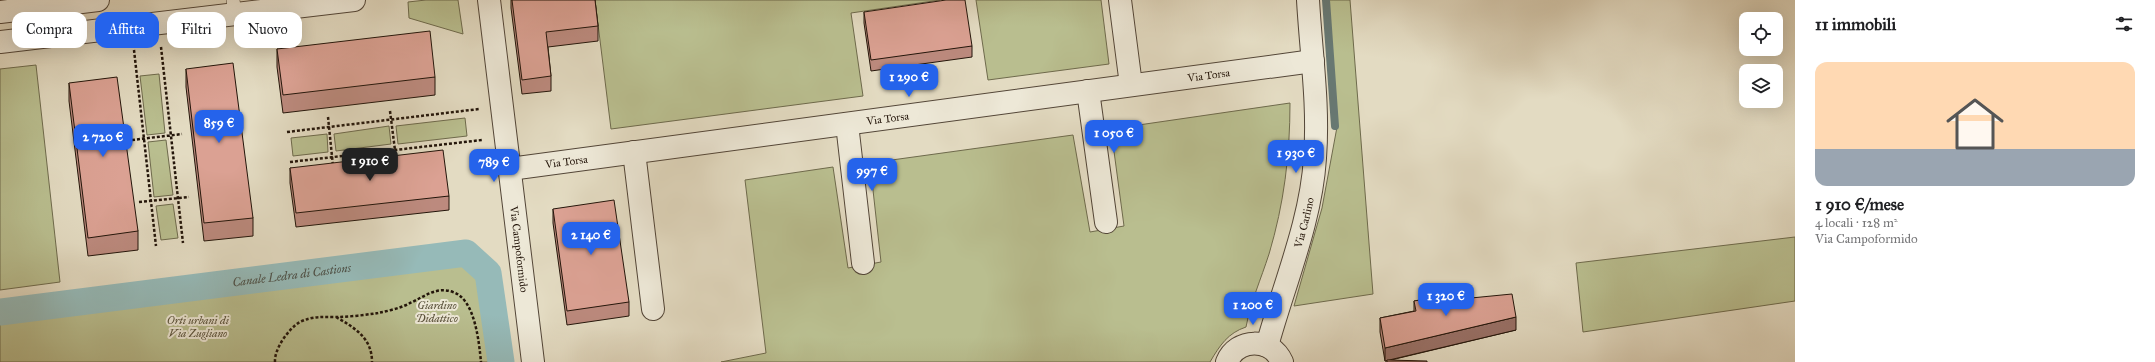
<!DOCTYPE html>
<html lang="it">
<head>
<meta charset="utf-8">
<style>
  body { margin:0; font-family:"IM FELL Great Primer",serif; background:#f6f6f6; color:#202124; height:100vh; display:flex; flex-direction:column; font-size:15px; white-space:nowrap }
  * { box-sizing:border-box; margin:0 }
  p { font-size:13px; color:#757577 }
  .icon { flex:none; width:22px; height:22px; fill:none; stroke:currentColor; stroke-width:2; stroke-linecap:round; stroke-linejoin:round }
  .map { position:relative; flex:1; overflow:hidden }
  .details { display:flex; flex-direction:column; background:#fff; width:360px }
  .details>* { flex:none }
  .guide { position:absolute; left:12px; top:12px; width:380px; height:36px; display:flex; gap:8px }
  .buttons { position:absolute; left:1739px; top:12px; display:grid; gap:8px }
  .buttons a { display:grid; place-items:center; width:44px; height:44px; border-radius:8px; background:#fff; box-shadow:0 4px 16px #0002; font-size:20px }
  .price { position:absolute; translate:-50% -34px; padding:0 9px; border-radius:8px; background:#2563eb; color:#fff; font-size:13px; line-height:26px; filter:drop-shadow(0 1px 2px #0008) }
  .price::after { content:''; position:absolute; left:50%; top:24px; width:12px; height:9px; margin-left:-6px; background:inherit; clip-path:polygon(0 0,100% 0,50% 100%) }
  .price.current { background:#222; color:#fff }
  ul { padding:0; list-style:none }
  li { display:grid; align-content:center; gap:8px; height:212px; padding:0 20px }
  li+li { border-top:1px solid #e0e0e0 }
  li span { display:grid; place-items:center; height:124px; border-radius:12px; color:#555 }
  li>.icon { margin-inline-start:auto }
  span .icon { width:72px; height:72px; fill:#fffc; stroke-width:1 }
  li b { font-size:17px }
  h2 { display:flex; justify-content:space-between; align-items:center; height:48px; padding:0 20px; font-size:17px }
  .chip { padding:0 14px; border-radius:12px; background:#fff; box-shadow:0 4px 16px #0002; font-size:14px; line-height:36px }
  .chip.current { background:#2563eb; color:#fff }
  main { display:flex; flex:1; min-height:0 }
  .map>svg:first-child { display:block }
</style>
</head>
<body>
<main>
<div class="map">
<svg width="1795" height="362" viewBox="0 0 1795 362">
  <rect width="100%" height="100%" fill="#e3dbc2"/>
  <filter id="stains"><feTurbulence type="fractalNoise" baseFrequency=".005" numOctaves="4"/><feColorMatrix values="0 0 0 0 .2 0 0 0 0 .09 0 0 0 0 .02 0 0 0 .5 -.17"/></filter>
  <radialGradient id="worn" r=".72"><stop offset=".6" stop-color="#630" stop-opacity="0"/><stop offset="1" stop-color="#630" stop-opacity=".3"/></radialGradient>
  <path fill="#b9be8f" stroke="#6e6a4c" d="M426,0H458L463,34L409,18L408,2Z
    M595,0H940L851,13L863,96L611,129Z
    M976,0H1101L1109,64L988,80Z
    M1328,0H1350L1373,294L1294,306L1322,208L1337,127Z
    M36,65L60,282L0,290V69Z
    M159,74L165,133L147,135L140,76Z
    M1290,103C1290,155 1284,204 1269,254C1261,279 1251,301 1246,327C1228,333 1220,345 1210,362H721L766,353L745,180L833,167L848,268L881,262L870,163L1073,135L1090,232L1124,226L1111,129Z
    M465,118L467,136L398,144L396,126Z
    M389,126L391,144L336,151L334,134Z
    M327,134L328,152L293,156L291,138Z
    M166,140L173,195L154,197L148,142Z
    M173,204L178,238L161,240L156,206Z
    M1795,237V301L1583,332L1576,263Z
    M466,257L485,274L497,362H0V317Z"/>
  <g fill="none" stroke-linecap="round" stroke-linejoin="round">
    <path stroke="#687872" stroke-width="8" d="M1326,0L1335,126"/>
    <path stroke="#96bab8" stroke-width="27" id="s1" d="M0,312L466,253L488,273L501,362"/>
    <g stroke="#534638" stroke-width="14">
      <path id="service" d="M233,0L235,14
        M45,7L48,36"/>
    </g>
    <g stroke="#534638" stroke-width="24">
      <g id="minor">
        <path id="s2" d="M489,0L533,362"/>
        <path d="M1120,0L1131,85"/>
        <path d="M0,12L98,0"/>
        <path d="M0,42L354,0"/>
        <path d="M1088,91L1106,222"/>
        <path d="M847,124L863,263"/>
        <path d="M634,152L653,309"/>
        <path id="s3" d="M510,169L1313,61"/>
        <path id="s4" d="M1267,346C1284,284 1311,222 1315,158C1319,105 1311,53 1308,0"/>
        <path d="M1227,362C1237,338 1271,337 1282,362"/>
      </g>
    </g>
    <path stroke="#23150a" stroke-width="2.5" stroke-dasharray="3 2" stroke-linecap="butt" d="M161,47L183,243
      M134,50L156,246
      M390,111L396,158
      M328,117L333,166
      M287,132L479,109
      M132,140L182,134
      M290,162L482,140
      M139,202L189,197
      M336,317C355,328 372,338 372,362
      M275,362C274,349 289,328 300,322C312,316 323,317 336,317C349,317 365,315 378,313C388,311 401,308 410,303C424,297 436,286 453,292C475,299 479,342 481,362"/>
    <use href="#service" stroke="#ede8d7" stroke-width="13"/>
    <use href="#minor" stroke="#ede8d7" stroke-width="22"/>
  </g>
  <path fill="#bc8a7e" stroke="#23150a" d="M511,0H595L598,26V41L548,47L551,76V91L522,94L511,8Z
    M864,12L972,46V57L871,71L864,23Z
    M277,49L435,77V95L283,113L277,67Z
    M186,69L253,218V236L204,241L186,87Z
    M69,83L138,231V250L88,256L69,101Z
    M290,168L449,196V210L296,227L290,183Z
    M553,209L629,302V316L567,325L553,223Z
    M1471,298L1516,330L1391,360L1427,362L1385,361L1380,332V318L1414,311V301Z"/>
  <path fill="#997167" stroke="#23150a" d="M1516,317V330L1385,361V348Z"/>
  <path fill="#dba193" stroke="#23150a" d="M512,0H595L598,26L546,32L551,76L522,80Z
    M946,0H965L972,46L871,60L864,12Z
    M430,31L435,77L283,95L277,49Z
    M233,63L253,218L204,223L186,69Z
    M117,77L138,231L88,238L69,83Z
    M443,150L449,196L296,213L290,168Z
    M614,200L629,302L567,311L553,209Z
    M1470,291L1471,298L1512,294L1516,317L1385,348L1380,318L1416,311L1414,301Z
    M1387,360L1427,361V362H1387Z"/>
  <g text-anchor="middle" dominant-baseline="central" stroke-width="4" stroke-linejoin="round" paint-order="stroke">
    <g font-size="11" fill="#23150a" stroke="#ede8d7">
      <text stroke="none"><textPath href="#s3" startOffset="705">Via Torsa</textPath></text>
      <text stroke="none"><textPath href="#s3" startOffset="381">Via Torsa</textPath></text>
      <text stroke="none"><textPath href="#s3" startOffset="57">Via Torsa</textPath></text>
      <text stroke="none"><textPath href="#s4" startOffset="129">Via Carlino</textPath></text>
      <text stroke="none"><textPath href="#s2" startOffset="251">Via Campoformido</textPath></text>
    </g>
    <g font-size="11" font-style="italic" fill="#585039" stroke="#ede8d7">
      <text x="437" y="305">Giardino<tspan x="437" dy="13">Didattico</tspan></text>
      <text x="198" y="320">Orti urbani di<tspan x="198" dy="13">Via Zugliano</tspan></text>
    </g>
    <g font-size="12" font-style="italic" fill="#4b4f47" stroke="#ede8d7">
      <text stroke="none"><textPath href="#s1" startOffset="294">Canale Ledra di Castions</textPath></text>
    </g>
  </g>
  <rect width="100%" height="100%" filter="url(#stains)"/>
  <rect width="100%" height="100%" fill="url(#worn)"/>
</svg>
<div class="buttons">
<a><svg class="icon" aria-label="locate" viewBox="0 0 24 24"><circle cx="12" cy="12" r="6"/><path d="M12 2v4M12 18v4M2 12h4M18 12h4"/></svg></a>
<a><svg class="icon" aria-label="layers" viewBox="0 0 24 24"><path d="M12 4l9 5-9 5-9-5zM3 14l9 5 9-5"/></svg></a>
</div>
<b class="price" style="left:909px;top:98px">1 290 €</b>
<b class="price" style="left:219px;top:144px">859 €</b>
<b class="price" style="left:1114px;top:154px">1 050 €</b>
<b class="price" style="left:103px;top:158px">2 720 €</b>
<b class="price" style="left:1296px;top:174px">1 930 €</b>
<b class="price current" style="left:370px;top:182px">1 910 €</b>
<b class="price" style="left:494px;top:183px">789 €</b>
<b class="price" style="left:872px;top:192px">997 €</b>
<b class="price" style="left:591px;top:256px">2 140 €</b>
<b class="price" style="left:1446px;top:317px">1 320 €</b>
<b class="price" style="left:1253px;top:326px">1 200 €</b>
<div class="guide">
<a class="chip">Compra</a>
<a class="chip current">Affitta</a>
<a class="chip">Filtri</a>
<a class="chip">Nuovo</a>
</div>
</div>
<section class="details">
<h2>11 immobili<svg class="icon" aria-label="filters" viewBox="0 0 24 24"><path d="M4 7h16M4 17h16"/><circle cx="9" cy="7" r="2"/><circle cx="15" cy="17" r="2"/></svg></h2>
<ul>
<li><span style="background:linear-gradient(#ffd9b3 70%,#9aa5b1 0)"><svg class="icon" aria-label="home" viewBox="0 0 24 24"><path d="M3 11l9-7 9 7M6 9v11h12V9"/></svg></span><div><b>1 910 €/mese</b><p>4 locali · 128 m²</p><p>Via Campoformido</p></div></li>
</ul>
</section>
</main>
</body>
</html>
